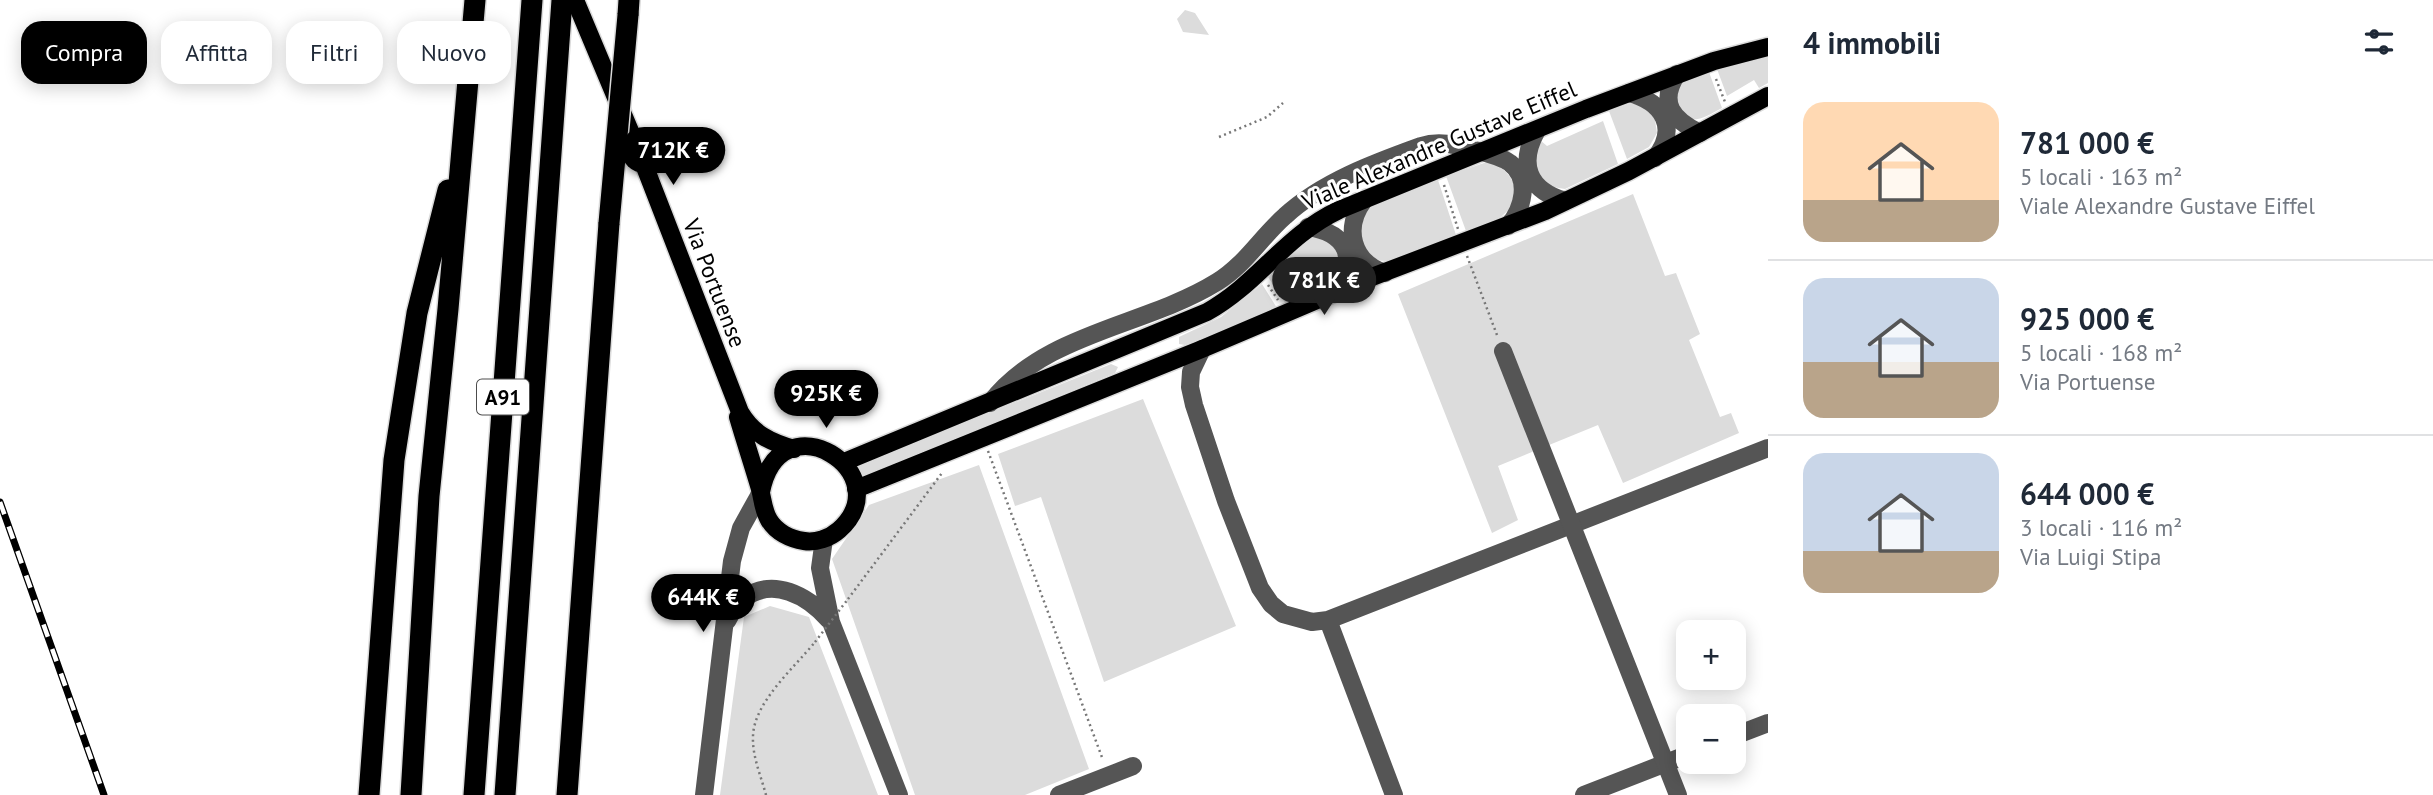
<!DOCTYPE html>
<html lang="it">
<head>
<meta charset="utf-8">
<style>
  body { margin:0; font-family:"PT Sans",sans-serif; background:#f2f2f3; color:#1f2937; height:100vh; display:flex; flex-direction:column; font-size:26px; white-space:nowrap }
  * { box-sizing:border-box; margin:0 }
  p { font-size:23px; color:#747a83 }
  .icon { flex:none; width:38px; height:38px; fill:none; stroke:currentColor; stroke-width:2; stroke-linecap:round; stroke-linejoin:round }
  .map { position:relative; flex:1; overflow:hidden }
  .panel { display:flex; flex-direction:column; background:#fff; width:665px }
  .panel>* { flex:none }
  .guide { position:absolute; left:21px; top:21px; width:665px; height:63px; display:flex; gap:14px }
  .controls { position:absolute; left:1676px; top:620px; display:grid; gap:14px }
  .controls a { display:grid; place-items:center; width:70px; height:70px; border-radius:14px; background:#fff; box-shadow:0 4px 18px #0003; font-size:35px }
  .price { position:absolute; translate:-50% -60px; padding:0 16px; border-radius:24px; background:#000; color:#fff; font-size:23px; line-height:46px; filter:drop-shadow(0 2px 4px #0008) }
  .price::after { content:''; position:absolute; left:50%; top:42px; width:21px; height:16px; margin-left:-10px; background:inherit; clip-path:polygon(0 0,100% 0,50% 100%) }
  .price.active { background:#222; color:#fff }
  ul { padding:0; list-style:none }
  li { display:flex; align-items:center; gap:21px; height:175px; padding:0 35px }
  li+li { border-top:2px solid #e0e1e3 }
  li span { display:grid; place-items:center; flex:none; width:196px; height:140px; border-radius:21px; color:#555 }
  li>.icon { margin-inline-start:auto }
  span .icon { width:84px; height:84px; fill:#fffc; stroke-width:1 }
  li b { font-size:30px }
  h2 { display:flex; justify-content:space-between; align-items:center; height:84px; padding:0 35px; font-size:30px }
  .tag { padding:0 24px; border-radius:21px; background:#fff; box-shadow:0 4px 18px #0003; font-size:24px; line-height:63px }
  .tag.active { background:#000; color:#fff }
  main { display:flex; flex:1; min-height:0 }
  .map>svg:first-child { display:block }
</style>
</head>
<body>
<main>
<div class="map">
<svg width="1768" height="795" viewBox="0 0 1768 795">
  <rect width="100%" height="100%" fill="#fff"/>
  <path fill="#dcdcdc" d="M1185,10L1195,13L1209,35L1183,32L1177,19Z
    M1768,57V83L1759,88L1754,80L1727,96L1717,69Z
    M1709,72L1722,108C1709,115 1698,123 1684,118L1672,94L1680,82Z
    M1631,103L1647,108L1655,120L1657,133L1649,147L1627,159L1609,111Z
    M1603,121L1618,164L1565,189L1547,186L1533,166L1540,140L1547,146Z
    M1487,162C1514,168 1526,197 1502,216C1492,223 1478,227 1466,231L1446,176Z
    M1438,180L1456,235C1439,242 1392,268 1376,259C1368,256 1363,245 1358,238L1366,211L1372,206Z
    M1633,194L1665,276L1676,273L1700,334L1689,340L1720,417L1731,413L1739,433L1623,483L1598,425L1498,466L1518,520L1492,533L1398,294Z
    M1317,236L1332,243L1339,257L1338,272L1329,286L1286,304L1268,277L1301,243Z
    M1262,284L1277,308L1185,345L1179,344V337L1221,317Z
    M1111,364L1118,367L1115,373L857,479L852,468Z
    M1143,399L1236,626L1104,682L1041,497L1015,506L998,454Z
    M979,465L1089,769L1025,795H915L832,559L869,505Z
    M770,606L809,617L878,795H720L744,617Z"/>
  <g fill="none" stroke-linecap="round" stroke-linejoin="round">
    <g stroke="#dbdbdb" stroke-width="21">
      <path id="major" d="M575,0L643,162L740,412C753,434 770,442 794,449
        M738,417C745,441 753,465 760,489C763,500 763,510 769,520C776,532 790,539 804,541C816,543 830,538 839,530C902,474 780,395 761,492
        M844,462L1207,312C1259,283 1284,236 1339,210L1586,109L1714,61L1768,47
        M856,489L1202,349L1364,280L1545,211L1629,171L1768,96"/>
    </g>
    <g stroke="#dbdbdb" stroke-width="24">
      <path id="highway" d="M628,15L629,0
        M369,795L394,460L417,313L448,190
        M411,795L429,496L448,309L475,0
        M474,795L532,0
        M505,795L562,0
        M567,795L609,223"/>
    </g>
    <path stroke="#777" stroke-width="2.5" stroke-dasharray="2 3.5" stroke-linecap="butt" d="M1716,79L1725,102
      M1219,137L1267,117L1283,103
      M1444,185L1458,229
      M1467,256L1497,335
      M1268,285L1278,300
      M988,451L1103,760
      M848,599L942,473
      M766,795C761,776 752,756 753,736C754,702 795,667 815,642"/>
    <path stroke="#555" stroke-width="18" d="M1677,74C1658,103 1673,120 1700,133
      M1629,93C1663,102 1679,128 1655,158
      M1537,130C1518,164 1528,190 1565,201
      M1364,200C1343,228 1352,262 1385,273
      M1308,227C1348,233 1358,259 1335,292
      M1202,349L1191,372L1190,387L1194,405L1226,501L1260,588L1271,604L1283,614L1312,622L1328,620L1768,448
      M990,403C1045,332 1144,327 1217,282C1245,265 1261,237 1285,216C1322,182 1374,163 1421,146C1440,140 1456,145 1474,150C1486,153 1500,156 1510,163C1531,179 1523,209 1508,226
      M824,539L820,568L831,622L899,795
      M1328,620L1394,795
      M727,621C731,614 736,604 743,599C773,576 808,596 829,620
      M1734,736L1768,723
      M704,795L732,561L741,528L761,492
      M1059,795L1133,766
      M1584,795L1689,754"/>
    <use href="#major" stroke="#000" stroke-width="18"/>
    <use href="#highway" stroke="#000" stroke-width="21"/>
    <g stroke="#000" stroke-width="7">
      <path id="rail" d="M0,502L104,795"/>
    </g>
    <use href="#rail" stroke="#fff" stroke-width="4.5" stroke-dasharray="13" stroke-linecap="butt"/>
    <g stroke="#dbdbdb" stroke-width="24" stroke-linecap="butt">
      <path id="highway-bridge" d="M609,223L628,15"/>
    </g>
    <path stroke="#777" stroke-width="2.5" stroke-dasharray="2 3.5" stroke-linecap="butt" d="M815,642L848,599"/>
    <path stroke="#555" stroke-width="18" d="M1503,351L1678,795"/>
    <use href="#highway-bridge" stroke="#000" stroke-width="21"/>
  </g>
  <g text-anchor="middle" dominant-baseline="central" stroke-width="6" stroke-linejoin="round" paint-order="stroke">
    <rect fill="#fff" stroke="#4c4c4c" stroke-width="2" x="477" y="379.5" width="52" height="35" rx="5"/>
    <g font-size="21" font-weight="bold" fill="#000">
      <text x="503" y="397">A91</text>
    </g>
    <g font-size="23" fill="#000" stroke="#fff">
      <text transform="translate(1439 145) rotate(-23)">Viale Alexandre Gustave Eiffel</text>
      <text transform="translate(715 283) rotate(69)">Via Portuense</text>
    </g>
  </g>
</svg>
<div class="controls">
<a>+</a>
<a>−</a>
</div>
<b class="price" style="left:673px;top:187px">712K €</b>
<b class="price active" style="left:1324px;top:317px">781K €</b>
<b class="price" style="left:826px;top:430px">925K €</b>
<b class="price" style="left:703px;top:634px">644K €</b>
<div class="guide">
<a class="tag active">Compra</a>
<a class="tag">Affitta</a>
<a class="tag">Filtri</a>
<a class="tag">Nuovo</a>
</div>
</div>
<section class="panel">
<h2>4 immobili<svg class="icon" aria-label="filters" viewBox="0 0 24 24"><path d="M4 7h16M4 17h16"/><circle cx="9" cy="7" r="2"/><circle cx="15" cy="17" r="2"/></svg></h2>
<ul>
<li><span style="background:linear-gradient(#ffd9b3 70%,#b9a48a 0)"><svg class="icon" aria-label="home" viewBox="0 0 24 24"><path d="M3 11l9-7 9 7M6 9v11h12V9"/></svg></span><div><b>781 000 €</b><p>5 locali · 163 m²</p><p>Viale Alexandre Gustave Eiffel</p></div></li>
<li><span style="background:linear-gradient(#c9d6e8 60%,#b9a48a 0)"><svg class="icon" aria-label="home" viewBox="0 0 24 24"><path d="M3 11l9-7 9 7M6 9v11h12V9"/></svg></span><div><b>925 000 €</b><p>5 locali · 168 m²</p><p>Via Portuense</p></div></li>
<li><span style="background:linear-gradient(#c9d6e8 70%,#b9a48a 0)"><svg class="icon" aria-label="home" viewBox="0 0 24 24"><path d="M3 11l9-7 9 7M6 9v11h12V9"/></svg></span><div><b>644 000 €</b><p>3 locali · 116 m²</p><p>Via Luigi Stipa</p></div></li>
</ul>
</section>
</main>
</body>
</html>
